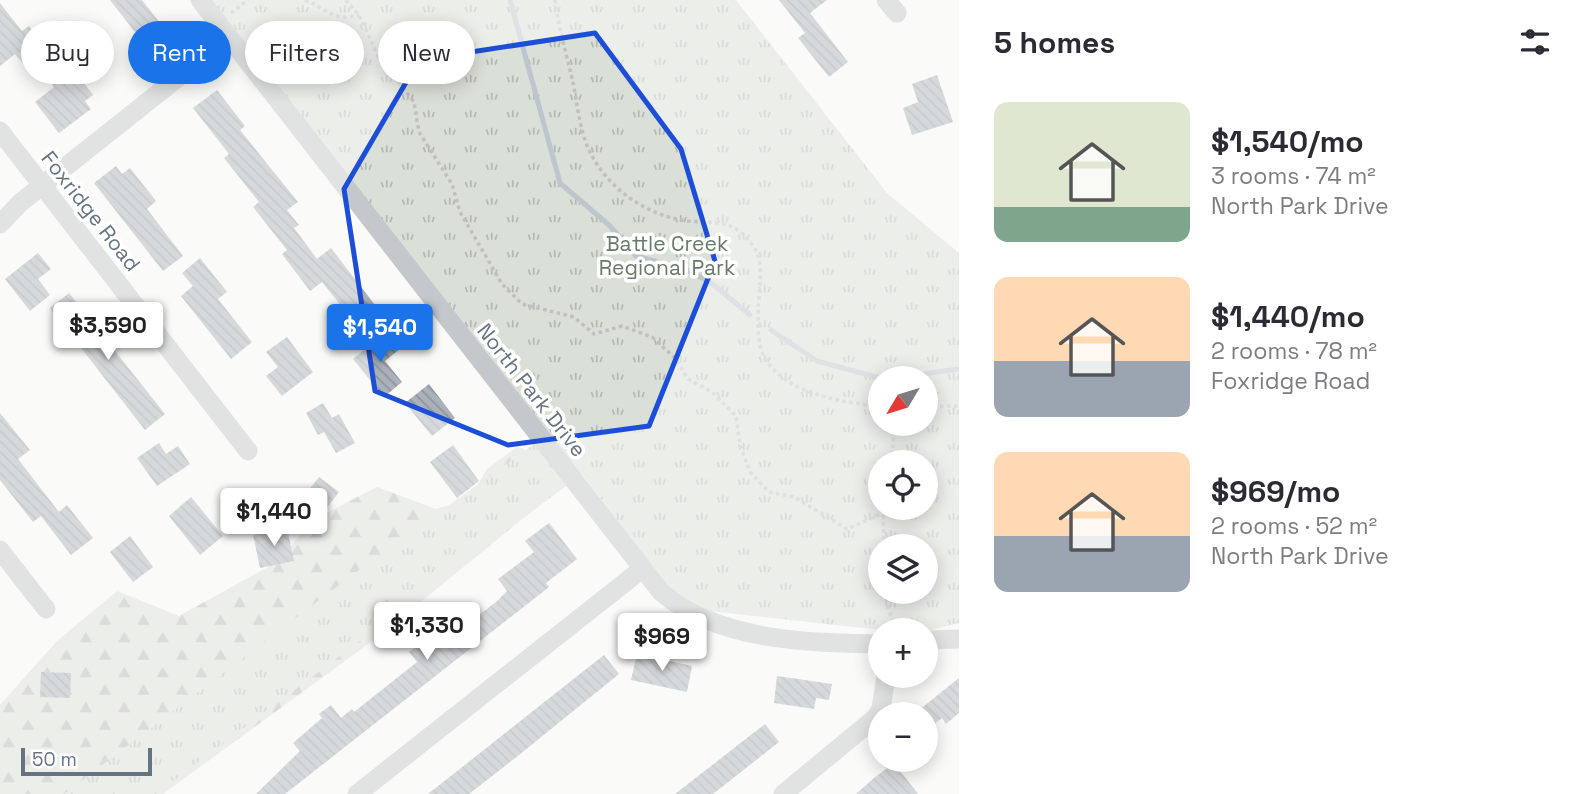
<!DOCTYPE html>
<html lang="en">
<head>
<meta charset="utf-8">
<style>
  body { margin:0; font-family:"Space Grotesk",sans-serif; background:#f7f7f7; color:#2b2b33; height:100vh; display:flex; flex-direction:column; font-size:26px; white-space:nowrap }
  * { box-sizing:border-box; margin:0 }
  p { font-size:23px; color:#7c7c81 }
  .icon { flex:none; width:38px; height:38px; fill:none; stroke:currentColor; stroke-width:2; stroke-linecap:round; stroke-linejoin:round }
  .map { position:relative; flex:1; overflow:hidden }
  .panel { display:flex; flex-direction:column; background:#fff; width:630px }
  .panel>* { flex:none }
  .top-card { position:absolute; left:21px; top:21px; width:665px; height:63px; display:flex; gap:14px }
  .needle { width:46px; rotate:232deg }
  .controls { position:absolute; left:868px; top:366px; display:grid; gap:14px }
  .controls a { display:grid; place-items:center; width:70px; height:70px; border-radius:50%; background:#fff; box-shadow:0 4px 18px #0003; font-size:35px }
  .scale { position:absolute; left:21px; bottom:18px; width:131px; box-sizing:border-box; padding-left:7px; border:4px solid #667482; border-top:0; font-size:19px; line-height:24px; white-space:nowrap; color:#667482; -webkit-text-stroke:5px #fff; paint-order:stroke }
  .price { position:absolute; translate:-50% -60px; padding:0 16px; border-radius:7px; background:#fff; color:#222; font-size:23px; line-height:46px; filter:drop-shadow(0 2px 4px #0008) }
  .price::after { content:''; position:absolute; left:50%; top:42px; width:21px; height:16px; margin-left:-10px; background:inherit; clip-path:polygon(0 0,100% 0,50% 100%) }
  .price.selected { background:#1a73e8; color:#fff }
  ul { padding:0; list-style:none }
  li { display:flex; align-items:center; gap:21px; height:175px; padding:0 35px }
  li span { display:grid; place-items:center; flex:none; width:196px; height:140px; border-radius:14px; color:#555 }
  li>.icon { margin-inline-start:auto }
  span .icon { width:84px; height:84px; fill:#fffc; stroke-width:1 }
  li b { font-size:30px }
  h2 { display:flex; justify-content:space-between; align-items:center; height:84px; padding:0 35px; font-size:30px }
  .chip { padding:0 24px; border-radius:32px; background:#fff; box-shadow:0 4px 18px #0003; font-size:24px; line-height:63px }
  .chip.selected { background:#1a73e8; color:#fff }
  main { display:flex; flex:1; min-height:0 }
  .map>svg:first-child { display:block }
</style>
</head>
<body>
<main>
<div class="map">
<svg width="959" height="794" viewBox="0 0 959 794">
  <defs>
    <pattern id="forest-firs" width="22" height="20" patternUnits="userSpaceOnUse" patternTransform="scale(1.75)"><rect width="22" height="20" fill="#dadfd7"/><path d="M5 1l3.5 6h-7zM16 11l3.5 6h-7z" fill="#b5b9b4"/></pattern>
    <pattern id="park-tufts" width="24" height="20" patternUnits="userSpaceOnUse" patternTransform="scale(1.75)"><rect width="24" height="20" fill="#dadfd7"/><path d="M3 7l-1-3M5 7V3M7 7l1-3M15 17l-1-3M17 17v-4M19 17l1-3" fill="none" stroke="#b5b9b4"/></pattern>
    <pattern id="building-back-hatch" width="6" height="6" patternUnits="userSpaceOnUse" patternTransform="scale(1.75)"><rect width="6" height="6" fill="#aab2b9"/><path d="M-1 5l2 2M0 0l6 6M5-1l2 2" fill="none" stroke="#8e959c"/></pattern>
  </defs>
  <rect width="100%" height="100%" fill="#fafaf8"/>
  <path fill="url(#forest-firs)" d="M518,446L548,465L527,515L379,636L163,794H0V705L57,641L117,591L179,616L277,562L313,520L377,487L436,509L469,499L487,469Z"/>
  <path fill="url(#park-tufts)" fill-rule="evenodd" d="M201,0H736L887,193L959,253V623L926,631L881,630L710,611L670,590L582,474L156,794H64L347,579L541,439ZM880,378H926V424H880ZM880,462H926V508H880ZM880,546H926V592H880Z"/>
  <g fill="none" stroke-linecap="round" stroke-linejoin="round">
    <path stroke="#bdc6cc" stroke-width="5" d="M510,0L560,183L609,225L636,256L686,270L710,282L750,315
      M771,330L817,361L880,378
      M895,378L959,369"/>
  </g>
  <path fill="url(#building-back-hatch)" d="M110,0H142L176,43L156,59Z
    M779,0H827L810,13L848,62L829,77L798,38L805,33Z
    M0,3L22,31L29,26L57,63L64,58L93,95L85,101L91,109L59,133L35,102L54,87L37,66L30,72L15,54L0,66Z
    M937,75L953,122L912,135L903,108L918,102L912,84Z
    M217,90L245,126L240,130L298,202L287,210L299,225L294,228L317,259L331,248L375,305L354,322L322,282L310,291L282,254L287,250L253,207L259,202L224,158L229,154L193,108Z
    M116,166L122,174L130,168L156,201L147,209L183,256L163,271L94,183Z
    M38,253L51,269L38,279L50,295L30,311L5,279Z
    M200,258L227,292L218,299L252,342L231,359L181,296L193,286L182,273Z
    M69,293L165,414L145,430L50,308Z
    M387,331L401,348L385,361L402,382L384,397L353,359Z
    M287,337L313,372L282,396L266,376L278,367L266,352Z
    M429,384L455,418L432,436L405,403Z
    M323,403L332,418L339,414L355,443L336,453L324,432L318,435L306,413Z
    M0,413L30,450L18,459L59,512L67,505L93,538L71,555L41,516L33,522L0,480Z
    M159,443L166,454L178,446L190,464L157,486L137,458Z
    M453,445L479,481L457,498L430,462Z
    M319,477L339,492L320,516L300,501Z
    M191,497L223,536L200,555L169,516Z
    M549,523L577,559L546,583L549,587L285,794H256L300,751L293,743L322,718L319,714L331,705L341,718L352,709L354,712L417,662L409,652L425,640L432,650L458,630L453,623L469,610L475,618L496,602L507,591L498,579L534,552L525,541Z
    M287,528L294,561L260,568L253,535Z
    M130,536L153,567L133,582L110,552Z
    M637,654L692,666L687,692L631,680Z
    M604,655L619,674L519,755L469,794H428Z
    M41,672L71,673L70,698L40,697Z
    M777,676L832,684L829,700L816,698L814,709L774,703Z
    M959,678V713L946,724L942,718L932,726L926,714L919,710Z
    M765,724L779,742L713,794H675Z
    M894,763L918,794H856L874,778Z"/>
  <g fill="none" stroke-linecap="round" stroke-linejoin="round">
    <path stroke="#bec0c3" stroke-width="3.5" stroke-dasharray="3.5 3.5" stroke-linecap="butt" d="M305,0C327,9 334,22 359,15
      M346,0L359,15L379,58L414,102L419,132L452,184L460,212L502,284L522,304L574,317L594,334L622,326L652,337L675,358L688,379L712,392L736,416L740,445L750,472L769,492L794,497L847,529L881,514
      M555,0C558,26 566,52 572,78C577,100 579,129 589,150C606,187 646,216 688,221C716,224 734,218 753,246C764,261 760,280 759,297C758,312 757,330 760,345C771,392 842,403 880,406
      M231,13L248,0
      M926,407L959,406
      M891,462L895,424
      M883,508L884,546
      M884,592L895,630"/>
    <path stroke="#c4c7cb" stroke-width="19" d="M200,0L661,592C718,641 808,643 880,644
      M886,0L897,13
      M0,131L248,451
      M0,224L20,203L229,37
      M0,550L46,609
      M926,640L959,639
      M357,794L642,569
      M783,794L875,718L881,709L886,676"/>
  </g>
  <path d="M0 0H959V794H0ZM595,33L681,149L715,261L649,426L508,445L375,391L344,189L419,60Z" fill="#fafaf8" fill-opacity=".55" fill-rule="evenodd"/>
  <path fill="none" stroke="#1d4ed8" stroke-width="5" stroke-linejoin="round" d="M595,33L681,149L715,261L649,426L508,445L375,391L344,189L419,60Z"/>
  <g text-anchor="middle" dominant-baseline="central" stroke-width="7" stroke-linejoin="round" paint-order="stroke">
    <g font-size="21" fill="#667482" stroke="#fff">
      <text transform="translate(91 211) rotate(52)">Foxridge Road</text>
      <text transform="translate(532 390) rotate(52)">North Park Drive</text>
    </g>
    <g font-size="21" fill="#677a65" stroke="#fff">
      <text x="667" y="243">Battle Creek<tspan x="667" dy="24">Regional Park</tspan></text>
    </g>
  </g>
</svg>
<div class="controls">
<a><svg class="needle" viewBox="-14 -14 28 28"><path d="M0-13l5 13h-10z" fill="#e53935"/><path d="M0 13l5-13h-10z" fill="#7c7c81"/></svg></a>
<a><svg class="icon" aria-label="locate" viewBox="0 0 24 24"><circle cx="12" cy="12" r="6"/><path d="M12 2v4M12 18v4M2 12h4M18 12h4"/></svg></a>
<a><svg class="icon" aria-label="layers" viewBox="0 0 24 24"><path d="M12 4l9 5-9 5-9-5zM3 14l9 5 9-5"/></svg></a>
<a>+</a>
<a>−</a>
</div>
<div class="scale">50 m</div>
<b class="price" style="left:108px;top:362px">$3,590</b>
<b class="price selected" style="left:380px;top:364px">$1,540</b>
<b class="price" style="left:274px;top:548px">$1,440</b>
<b class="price" style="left:427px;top:662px">$1,330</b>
<b class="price" style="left:662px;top:673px">$969</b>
<div class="top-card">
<a class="chip">Buy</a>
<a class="chip selected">Rent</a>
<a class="chip">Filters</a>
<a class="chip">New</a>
</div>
</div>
<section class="panel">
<h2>5 homes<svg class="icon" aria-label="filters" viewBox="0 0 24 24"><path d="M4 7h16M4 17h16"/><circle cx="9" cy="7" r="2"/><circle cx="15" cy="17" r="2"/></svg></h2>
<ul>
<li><span style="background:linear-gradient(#dfe7d0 75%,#7fa58c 0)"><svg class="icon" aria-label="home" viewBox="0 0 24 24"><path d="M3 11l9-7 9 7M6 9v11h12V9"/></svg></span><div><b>$1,540/mo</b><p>3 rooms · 74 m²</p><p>North Park Drive</p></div></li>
<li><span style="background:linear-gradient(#ffd9b3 60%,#9aa5b1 0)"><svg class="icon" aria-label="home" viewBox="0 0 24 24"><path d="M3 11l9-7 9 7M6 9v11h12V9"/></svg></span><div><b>$1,440/mo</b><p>2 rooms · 78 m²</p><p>Foxridge Road</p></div></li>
<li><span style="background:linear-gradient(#ffd9b3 60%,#9aa5b1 0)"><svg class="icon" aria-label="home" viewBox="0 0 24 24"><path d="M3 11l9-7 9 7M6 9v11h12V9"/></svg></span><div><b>$969/mo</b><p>2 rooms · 52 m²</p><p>North Park Drive</p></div></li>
</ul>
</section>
</main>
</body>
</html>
